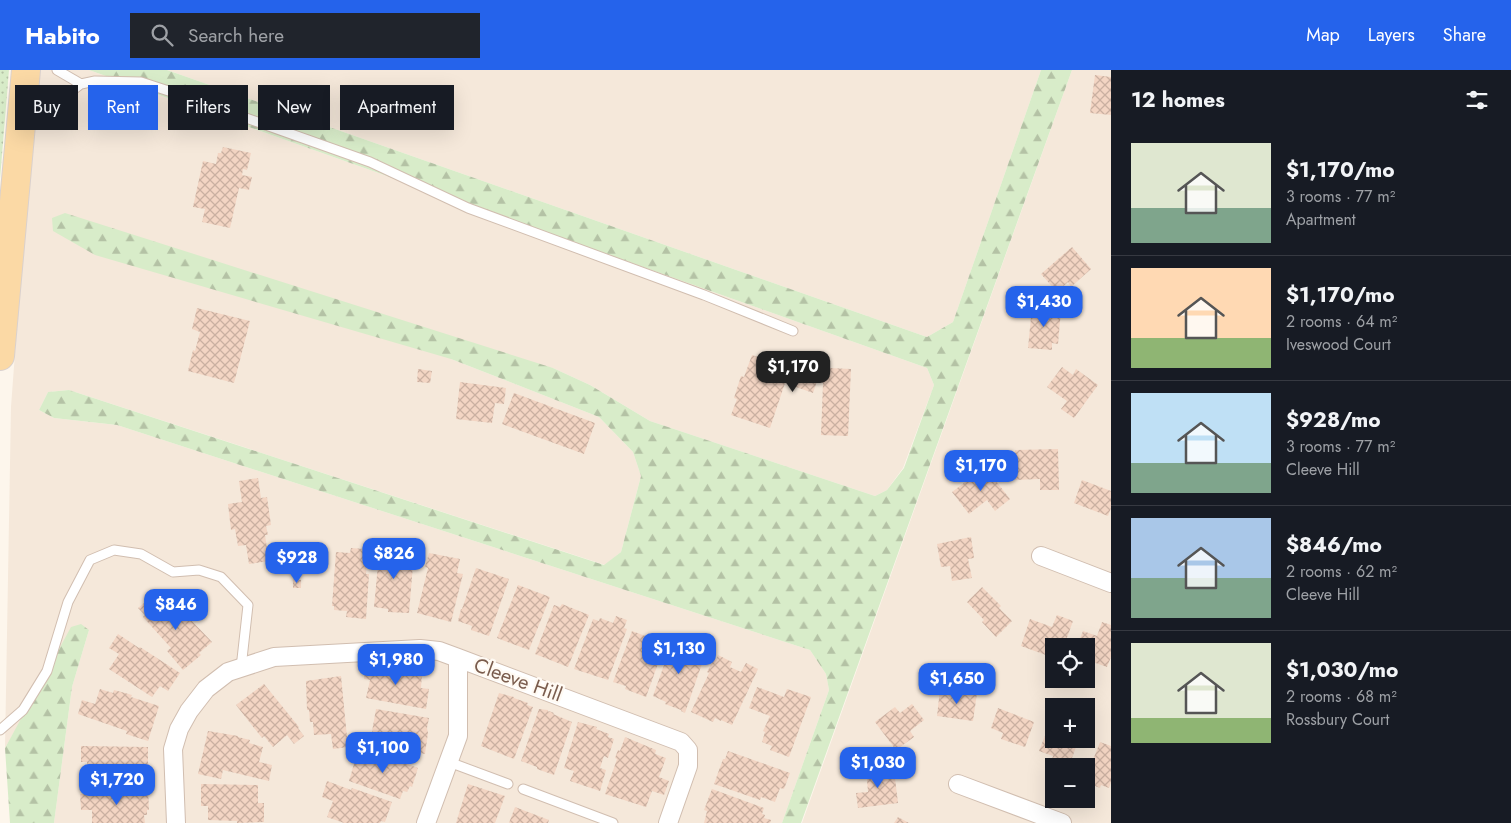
<!DOCTYPE html>
<html lang="en">
<head>
<meta charset="utf-8">
<style>
  body { margin:0; font-family:Jost,sans-serif; background:#20242c; color:#f1f3f6; height:100vh; display:flex; flex-direction:column; font-size:19px; white-space:nowrap }
  * { box-sizing:border-box; margin:0 }
  p { font-size:16px; color:#9ea1a6 }
  .icon { flex:none; width:28px; height:28px; fill:none; stroke:currentColor; stroke-width:2; stroke-linecap:round; stroke-linejoin:round }
  .map { position:relative; flex:1; overflow:hidden }
  .drawer { display:flex; flex-direction:column; background:#171b24; width:400px }
  .drawer>* { flex:none }
  .guide { position:absolute; left:15px; top:15px; width:475px; height:45px; display:flex; gap:10px }
  .tools { position:absolute; left:1045px; top:568px; display:grid; gap:10px }
  .tools a { display:grid; place-items:center; width:50px; height:50px; border-radius:0px; background:#171b24; box-shadow:0 5px 20px #0002; font-size:25px }
  .price { position:absolute; translate:-50% -42px; padding:0 11px; border-radius:10px; background:#2563eb; color:#fff; font-size:16px; line-height:32px; filter:drop-shadow(0 1px 2px #0008) }
  .price::after { content:''; position:absolute; left:50%; top:30px; width:15px; height:11px; margin-left:-8px; background:inherit; clip-path:polygon(0 0,100% 0,50% 100%) }
  .price.active { background:#222; color:#fff }
  ul { padding:0; list-style:none }
  li { display:flex; align-items:center; gap:15px; height:125px; padding:0 20px }
  li+li { border-top:1px solid #363941 }
  li span { display:grid; place-items:center; flex:none; width:140px; height:100px; border-radius:0px; color:#555 }
  li>.icon { margin-inline-start:auto }
  span .icon { width:60px; height:60px; fill:#fffc; stroke-width:1 }
  li b { font-size:21px }
  h2 { display:flex; justify-content:space-between; align-items:center; height:60px; padding:0 20px; font-size:21px }
  .chip { padding:0 18px; border-radius:0px; background:#171b24; box-shadow:0 5px 20px #0002; font-size:18px; line-height:45px }
  .chip.active { background:#2563eb; color:#fff }
  header { display:flex; align-items:center; gap:30px; box-sizing:border-box; height:70px; padding:0 25px; background:#2563eb; color:#fff }
  header strong { font-size:24px }
  nav { display:flex; gap:28px; margin-inline-start:auto; font-size:18px }
  .search { width:350px; height:45px; background:#20242c; display:flex; align-items:center; gap:12px; box-sizing:border-box; padding:0 18px; border-radius:0px; color:#9ea1a6; font-size:19px }
  main { display:flex; flex:1; min-height:0 }
  .map>svg:first-child { display:block }
</style>
</head>
<body>
<header>
<strong>Habito</strong>
<div class="search"><svg class="icon" aria-label="search" viewBox="0 0 24 24"><circle cx="10" cy="10" r="6"/><path d="M15 15l6 6"/></svg>Search here</div>
<nav><a>Map</a><a>Layers</a><a>Share</a></nav>
</header>
<main>
<div class="map">
<svg width="1111" height="753" viewBox="0 0 1111 753">
  <defs>
    <pattern id="grass-dots" width="8" height="8" patternUnits="userSpaceOnUse" patternTransform="scale(1.25)"><rect width="8" height="8" fill="#d8ecc9"/><path d="M2 2h.1M6 6h.1" fill="none" stroke="#b4c2a5" stroke-width="1.8" stroke-linecap="round"/></pattern>
    <pattern id="forest-firs" width="22" height="20" patternUnits="userSpaceOnUse" patternTransform="scale(1.25)"><rect width="22" height="20" fill="#d8ecc9"/><path d="M5 1l3.5 6h-7zM16 11l3.5 6h-7z" fill="#b4c2a5"/></pattern>
    <pattern id="building-cross-hatch" width="8" height="8" patternUnits="userSpaceOnUse" patternTransform="scale(1.25)"><rect width="8" height="8" fill="#f3d5c3"/><path d="M0 0l8 8M0 8l8-8" fill="none" stroke="#cab0a1"/></pattern>
  </defs>
  <rect width="100%" height="100%" fill="#fdf6ec"/>
  <path fill="#f5e8da" fill-rule="evenodd" d="M36,0H89L927,298L934,315L903,398L887,420L875,426L650,351L590,315L553,298L451,289L599,347L633,382L641,406L621,482L605,495L69,320L48,322L39,340L54,348L117,355L810,580L826,604L829,620L782,753H54L72,617L89,560L17,657L5,678L11,337Z
    M167,0H1041L953,252L927,267Z
    M1072,0H1111V753H802ZM1054,576H1086V609H1054ZM1054,636H1086V669H1054ZM1054,696H1086V729H1054Z"/>
  <path fill="url(#grass-dots)" d="M0,0H9L0,109Z"/>
  <path fill="url(#forest-firs)" d="M89,0H167L927,267L953,252L1041,0H1072L801,753H782L829,620L826,604L810,580L117,355L54,348L39,340L48,322L69,320L604,495L621,482L641,406L633,382L599,347L451,289L95,185L53,161L52,148L65,143L553,298L590,315L650,351L875,426L887,420L904,398L934,315L927,298Z
    M81,554L89,560L72,617L54,753H10L5,678L71,557Z"/>
  <path fill="url(#building-cross-hatch)" d="M1095,5L1111,7V45L1090,43Z
    M223,77L251,83L247,100L243,99L242,105L252,107L249,120L239,118L230,158L202,152L205,139L193,137L203,91L216,94L218,83H221Z
    M1072,177L1091,199L1071,217L1068,212L1057,222L1041,204Z
    M1032,237L1061,240L1058,274L1052,273V280L1028,278Z
    M197,238L250,251L234,313L188,301L193,280L195,281L200,262L192,259Z
    M752,285L790,298L792,292L828,304L829,298L851,299L848,366L821,365L823,313L817,311L813,323L785,313L770,358L731,345L737,329L734,328L741,306L744,307Z
    M1062,297L1073,305L1076,299L1098,315L1074,348L1061,339L1067,331L1047,317Z
    M418,299L432,301L430,313L417,312Z
    M460,312L506,318L504,334L495,333L492,353L456,349Z
    M514,323L595,353L584,384L502,354Z
    M1058,379L1059,420H1040V409L1015,410V380Z
    M985,397L1010,429L995,441L987,430L969,444L952,422Z
    M258,408L261,428L267,427L271,455L266,456L268,465H265L269,491L249,494L246,475L238,476L235,459L231,460L228,434L242,432L239,411Z
    M1082,410L1111,421V438L1108,446L1074,433Z
    M971,467L974,488L968,489L972,508L952,511L950,496L941,497L937,474Z
    M380,473L393,474L392,481L414,483L409,543L388,542V539L374,537Z
    M351,478L365,479L364,491L367,492L366,504H369L366,549L346,547L347,541L334,540V536H332L336,482L350,483Z
    M429,483L460,489L457,503L463,504L451,552L417,543L428,498L425,497Z
    M476,498L509,509L489,566L471,560L472,556L458,551L461,539H462Z
    M293,509L301,510V518H293Z
    M518,515L550,527L529,580L497,568Z
    M982,517L1001,536L999,538L1012,551L996,567L982,552L984,550L967,532Z
    M149,529L158,539L170,529L178,538L181,535L192,549L191,550L212,572L199,583L201,585L183,600L167,581L171,578L143,547L145,545L138,538Z
    M562,534L589,545L568,597L535,584L554,535L560,537Z
    M1057,545L1073,551L1064,576H1054V588L1021,576L1030,549L1052,557Z
    M616,546L627,550L624,558L627,559L608,610L574,599L593,549L599,551L600,548L613,553Z
    M1102,552L1111,555V587L1107,597L1090,591L1086,600V576H1077L1083,561L1097,566Z
    M632,561L659,571L658,575L664,577L646,627L625,619L626,616L613,612Z
    M118,564L139,578L140,577L180,603L168,621L160,616L152,627L109,599L119,584L109,578Z
    M674,567L688,572L684,584L691,587L694,577L706,582L685,643L681,641V640L665,634L666,632L653,626Z
    M718,585L732,592L730,597L741,602L746,593L758,599L732,655L721,650V651L715,648L713,652L691,642L709,603L707,602L714,589L716,590Z
    M377,593L422,603L421,618L429,619L426,639L366,628L370,610L364,609L366,595L376,597Z
    M341,606L348,677L333,679L331,664L314,665L313,652H310L309,640H307L306,611Z
    M264,614L299,657L298,658L304,666L294,674L287,665L273,677L264,666L262,668L236,635Z
    M757,617L784,627L787,619L811,627L789,687L770,680L772,676L762,672L765,662L763,661L770,646L749,638Z
    M100,619L113,623L114,620L125,623L132,625L131,627L159,636L148,671L126,664L127,661L78,644L82,630L95,634Z
    M940,619L977,623L973,651L937,646Z
    M499,623L514,627V628L528,633L527,635L533,637L514,689L481,676Z
    M912,634L924,650L910,661L914,667L896,680L875,652L895,637L900,643Z
    M998,638L1034,652L1025,677L1001,669L1003,663L991,658Z
    M376,639L429,648L427,658L428,663L425,684L373,675L374,668L371,667Z
    M539,639L548,640V642L549,641L554,643L553,644L572,652L554,705L537,699V697L521,691Z
    M578,652L597,657L596,659L609,664L608,667L614,669L608,688L604,686L600,698L606,700L600,721L570,711L574,701L564,698Z
    M1048,658L1054,660V669H1079L1069,696H1054V703L1048,701L1053,686L1039,681Z
    M208,661L238,666V667L250,670L249,673L263,677L259,692L272,695L269,711L223,700L221,709L198,704Z
    M625,667L656,680L655,684L666,688L659,707L669,711L664,725L652,721L646,737L605,724L617,689L615,688L618,680L620,681Z
    M1100,672L1111,676V712L1109,718L1101,715L1100,718L1095,716L1094,718L1086,715V708Z
    M81,676L148,677V699H146V704H142L144,706L143,713L90,712V701H87V692H81Z
    M358,680L371,684L372,681L418,698L412,717L410,716L407,722L403,721L400,729L349,711Z
    M728,681L790,703L784,719L780,718L775,732L761,727L760,730L714,714L723,689H725Z
    M888,696L890,709L895,708L898,733L858,738L856,723L868,722L866,698Z
    M327,711L351,720L352,718L392,732L385,752L381,751L380,753H344L327,747L333,731L322,727Z
    M201,714L258,715V733H264V752L237,753V751L208,750V736H201Z
    M468,714L505,726L495,753H456Z
    M148,718L149,740H147V745H144L145,753H92V740H81L80,724L101,723V721Z
    M712,719L764,738L762,744L765,745L764,748L771,750L770,753H704L707,741L704,740Z
    M515,737L549,750L548,753H509Z
    M898,747L909,753H894Z"/>
  <g fill="none" stroke-linecap="round" stroke-linejoin="round">
    <g stroke="#d1beb0" stroke-width="11">
      <path id="service" d="M81,14L95,11L141,12L187,27L370,92L468,138L704,225L793,261
        M27,60L60,30L81,14L57,0
        M0,660L23,640L47,601L68,532L90,490L114,480L141,484L173,502L199,500L221,507L248,535L241,598
        M449,692L508,714
        M523,719L613,753"/>
    </g>
    <g stroke="#d1beb0" stroke-width="20">
      <path id="minor" d="M1041,486L1111,513
        M958,714L1062,753
        M176,753L173,679L179,659L189,641L206,619L228,602L274,587L420,579L439,581L458,588L681,672L688,680V696L668,753
        M426,753L458,666V588"/>
    </g>
    <g stroke="#dad1cd" stroke-width="30">
      <path id="primary" d="M0,286L26,0"/>
    </g>
    <use href="#service" stroke="#fff" stroke-width="9"/>
    <use href="#minor" stroke="#fff" stroke-width="18"/>
    <use href="#primary" stroke="#fbd9a5" stroke-width="28"/>
  </g>
  <g text-anchor="middle" dominant-baseline="central" stroke-width="4.5" stroke-linejoin="round" paint-order="stroke">
    <g font-size="20" fill="#7a5c4d" stroke="#fffaf3">
      <text transform="translate(518 610) rotate(20)">Cleeve Hill</text>
    </g>
  </g>
</svg>
<div class="tools">
<a><svg class="icon" aria-label="locate" viewBox="0 0 24 24"><circle cx="12" cy="12" r="6"/><path d="M12 2v4M12 18v4M2 12h4M18 12h4"/></svg></a>
<a>+</a>
<a>−</a>
</div>
<b class="price" style="left:1044px;top:258px">$1,430</b>
<b class="price active" style="left:793px;top:323px">$1,170</b>
<b class="price" style="left:981px;top:422px">$1,170</b>
<b class="price" style="left:394px;top:510px">$826</b>
<b class="price" style="left:297px;top:514px">$928</b>
<b class="price" style="left:176px;top:561px">$846</b>
<b class="price" style="left:679px;top:605px">$1,130</b>
<b class="price" style="left:396px;top:616px">$1,980</b>
<b class="price" style="left:957px;top:635px">$1,650</b>
<b class="price" style="left:383px;top:704px">$1,100</b>
<b class="price" style="left:878px;top:719px">$1,030</b>
<b class="price" style="left:117px;top:736px">$1,720</b>
<div class="guide">
<a class="chip">Buy</a>
<a class="chip active">Rent</a>
<a class="chip">Filters</a>
<a class="chip">New</a>
<a class="chip">Apartment</a>
</div>
</div>
<section class="drawer">
<h2>12 homes<svg class="icon" aria-label="filters" viewBox="0 0 24 24"><path d="M4 7h16M4 17h16"/><circle cx="9" cy="7" r="2"/><circle cx="15" cy="17" r="2"/></svg></h2>
<ul>
<li><span style="background:linear-gradient(#dfe7d0 65%,#7fa58c 0)"><svg class="icon" aria-label="home" viewBox="0 0 24 24"><path d="M3 11l9-7 9 7M6 9v11h12V9"/></svg></span><div><b>$1,170/mo</b><p>3 rooms · 77 m²</p><p>Apartment</p></div></li>
<li><span style="background:linear-gradient(#ffd9b3 70%,#8fb573 0)"><svg class="icon" aria-label="home" viewBox="0 0 24 24"><path d="M3 11l9-7 9 7M6 9v11h12V9"/></svg></span><div><b>$1,170/mo</b><p>2 rooms · 64 m²</p><p>Iveswood Court</p></div></li>
<li><span style="background:linear-gradient(#bfe0f5 70%,#7fa58c 0)"><svg class="icon" aria-label="home" viewBox="0 0 24 24"><path d="M3 11l9-7 9 7M6 9v11h12V9"/></svg></span><div><b>$928/mo</b><p>3 rooms · 77 m²</p><p>Cleeve Hill</p></div></li>
<li><span style="background:linear-gradient(#a9c7e8 60%,#7fa58c 0)"><svg class="icon" aria-label="home" viewBox="0 0 24 24"><path d="M3 11l9-7 9 7M6 9v11h12V9"/></svg></span><div><b>$846/mo</b><p>2 rooms · 62 m²</p><p>Cleeve Hill</p></div></li>
<li><span style="background:linear-gradient(#dfe7d0 75%,#8fb573 0)"><svg class="icon" aria-label="home" viewBox="0 0 24 24"><path d="M3 11l9-7 9 7M6 9v11h12V9"/></svg></span><div><b>$1,030/mo</b><p>2 rooms · 68 m²</p><p>Rossbury Court</p></div></li>
</ul>
</section>
</main>
</body>
</html>
